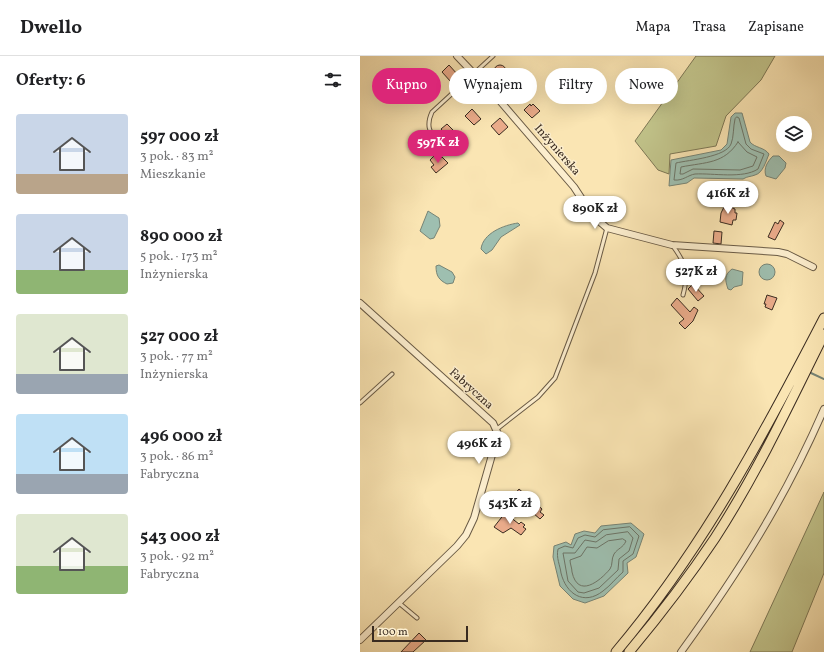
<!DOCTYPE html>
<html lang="pl">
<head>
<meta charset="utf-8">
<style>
  body { margin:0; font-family:Vollkorn,serif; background:#f2f2f2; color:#202124; height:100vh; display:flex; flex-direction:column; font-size:15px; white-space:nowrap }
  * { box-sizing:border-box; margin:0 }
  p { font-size:13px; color:#757577 }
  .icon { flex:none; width:22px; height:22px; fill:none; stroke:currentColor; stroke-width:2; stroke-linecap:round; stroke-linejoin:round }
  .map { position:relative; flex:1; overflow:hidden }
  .drawer { display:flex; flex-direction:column; background:#fff; width:360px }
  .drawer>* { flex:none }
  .guide { position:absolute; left:12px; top:12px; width:380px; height:36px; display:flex; gap:8px }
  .buttons { position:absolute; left:416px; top:60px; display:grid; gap:8px }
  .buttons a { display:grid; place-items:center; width:36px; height:36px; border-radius:50%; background:#fff; box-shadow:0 4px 16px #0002; font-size:20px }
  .scale { position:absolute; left:12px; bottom:10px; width:96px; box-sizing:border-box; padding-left:4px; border:2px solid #392b20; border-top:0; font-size:11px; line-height:14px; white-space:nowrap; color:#392b20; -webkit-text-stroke:3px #fceece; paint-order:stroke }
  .price { position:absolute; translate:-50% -34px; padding:0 9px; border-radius:14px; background:#fff; color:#222; font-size:13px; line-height:26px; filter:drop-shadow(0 1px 2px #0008) }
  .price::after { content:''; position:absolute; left:50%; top:24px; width:12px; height:9px; margin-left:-6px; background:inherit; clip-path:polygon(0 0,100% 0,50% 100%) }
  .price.selected { background:#db2777; color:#fff }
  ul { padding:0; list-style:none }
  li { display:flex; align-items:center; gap:12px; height:100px; padding:0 16px }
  li span { display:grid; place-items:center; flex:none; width:112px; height:80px; border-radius:4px; color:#555 }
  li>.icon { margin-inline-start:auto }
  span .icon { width:48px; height:48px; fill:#fffc; stroke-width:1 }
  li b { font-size:17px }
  h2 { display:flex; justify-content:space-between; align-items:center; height:48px; padding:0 16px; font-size:17px }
  .tag { padding:0 14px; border-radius:18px; background:#fff; box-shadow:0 4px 16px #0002; font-size:14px; line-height:36px }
  .tag.selected { background:#db2777; color:#fff }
  header { display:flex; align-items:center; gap:24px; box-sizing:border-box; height:56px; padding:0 20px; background:#fff; border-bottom:1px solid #e0e0e0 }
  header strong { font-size:19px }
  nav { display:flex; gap:22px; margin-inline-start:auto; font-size:14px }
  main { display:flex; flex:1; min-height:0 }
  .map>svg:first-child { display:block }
</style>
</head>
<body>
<header>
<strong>Dwello</strong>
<nav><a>Mapa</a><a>Trasa</a><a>Zapisane</a></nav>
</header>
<main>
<section class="drawer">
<h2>Oferty: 6<svg class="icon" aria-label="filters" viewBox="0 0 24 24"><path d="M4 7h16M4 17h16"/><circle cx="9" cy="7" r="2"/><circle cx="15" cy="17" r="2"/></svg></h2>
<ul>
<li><span style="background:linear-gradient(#c9d6e8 75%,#b9a48a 0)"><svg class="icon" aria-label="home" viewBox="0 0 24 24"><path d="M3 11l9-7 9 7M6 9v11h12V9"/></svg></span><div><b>597 000 zł</b><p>3 pok. · 83 m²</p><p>Mieszkanie</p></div></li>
<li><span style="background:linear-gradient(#c9d6e8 70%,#8fb573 0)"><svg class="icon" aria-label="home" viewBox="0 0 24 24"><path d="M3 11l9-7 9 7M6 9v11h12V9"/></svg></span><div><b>890 000 zł</b><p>5 pok. · 173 m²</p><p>Inżynierska</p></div></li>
<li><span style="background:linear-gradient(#dfe7d0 75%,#9aa5b1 0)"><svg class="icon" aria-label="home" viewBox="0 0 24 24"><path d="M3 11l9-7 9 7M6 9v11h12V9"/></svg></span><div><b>527 000 zł</b><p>3 pok. · 77 m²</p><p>Inżynierska</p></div></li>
<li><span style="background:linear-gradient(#bfe0f5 75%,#9aa5b1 0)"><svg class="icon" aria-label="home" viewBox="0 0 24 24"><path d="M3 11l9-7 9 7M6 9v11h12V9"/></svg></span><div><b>496 000 zł</b><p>3 pok. · 86 m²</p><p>Fabryczna</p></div></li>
<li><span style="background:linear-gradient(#dfe7d0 65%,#8fb573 0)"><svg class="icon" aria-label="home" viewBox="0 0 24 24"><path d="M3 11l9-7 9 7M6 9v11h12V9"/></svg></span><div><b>543 000 zł</b><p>3 pok. · 92 m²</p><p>Fabryczna</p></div></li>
</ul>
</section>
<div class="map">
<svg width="464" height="596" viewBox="0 0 464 596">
  <rect width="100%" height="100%" fill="#fae5b3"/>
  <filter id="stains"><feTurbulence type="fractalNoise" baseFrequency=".005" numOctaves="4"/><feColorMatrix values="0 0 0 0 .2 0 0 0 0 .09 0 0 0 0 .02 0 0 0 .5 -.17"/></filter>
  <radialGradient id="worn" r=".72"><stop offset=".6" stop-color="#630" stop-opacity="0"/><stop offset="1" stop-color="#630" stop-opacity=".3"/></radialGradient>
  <path fill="#c1c38a" stroke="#7d7755" d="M336,0H415L401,24L366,60L356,90L310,98L309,118L298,114L275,85Z
    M464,436V517L432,596H390Z"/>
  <path fill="#9ebfb0" stroke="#768476" d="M375,57H382L390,86C395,92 404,91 409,98C406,105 403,117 395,119C390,121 388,120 383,123L334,122L327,127L309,130L311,104L361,94L367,88L371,61Z
    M413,100H419L426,107L425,112L416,123L406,120C403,112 408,105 413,100Z
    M68,155L79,162L80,170L74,182L70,183L60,175Z
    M158,167L160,169L141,181L132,194L126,198L121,193C123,177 144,169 158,167Z
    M399 216a8 8 0 1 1 16 0a8 8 0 1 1-16 0Z
    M79,209L92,216L95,221L93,227L87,228C79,224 76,220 76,210Z
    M372,213L383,216L382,229L374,231L371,234L368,233C365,224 364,219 372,213Z
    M271,467L284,478L276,501L267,507L268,517L244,540L225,547L213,543L200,530L193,501L194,490L206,486L211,489L215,478L224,475L235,477L241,470Z"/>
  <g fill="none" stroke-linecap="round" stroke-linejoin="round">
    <path stroke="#6c7568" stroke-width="1" d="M377,61L379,62L386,88L391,93L404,98L398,113C383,123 353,117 335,118C328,119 323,125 314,124L316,107C329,104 366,101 371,88C374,81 373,71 375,63Z
      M378,86L387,96L397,101L393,110L380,114L333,113L323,118H320L321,111C346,106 364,108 378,86Z
      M270,471L279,480L273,498L263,505V516C256,522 250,530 243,535C224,550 206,538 201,517C200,509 196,502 198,493L205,490L213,492L218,482L225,479L235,481L243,474Z
      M268,476L273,482L269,495L259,503L258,514L239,532L224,537L218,536L208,525L203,497H215L225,484L236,486L246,479Z
      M263,483L266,485C263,492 258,492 254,498C251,503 253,509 250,513C240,525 218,543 212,516C212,512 210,508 210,504L221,500L227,491L237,492L248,485Z"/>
    <path stroke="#768476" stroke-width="2" d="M451,317L464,323"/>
  </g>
  <path fill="#eaab8a" stroke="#392b20" d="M134 15a6 6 0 1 1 12 0a6 6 0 1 1-12 0Z
    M89,9L98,19L91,26L82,16Z
    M165,22L171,30L166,35L159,27Z
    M170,48L171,50L173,48L180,55L172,62L164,54Z
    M112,53L121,63L114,69L105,60Z
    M140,62L148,71L139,79L131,70Z
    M87,68L98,79L91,85L81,73Z
    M75,99L79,103L82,101L88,107L76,117L71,111L74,109L70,104Z
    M368,150L375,153V157H377L376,164H373L372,169L360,166L361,157L364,151Z
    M420,164L424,167L415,184L408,181L415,166L418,168Z
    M354,175L362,176L361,188L353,187Z
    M333,228L344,240L338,245L328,233Z
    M407,239L417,242L412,254L405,251L406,248H404Z
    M317,242L330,256L334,251L338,254L333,265L325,273L319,267L324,263L311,249Z
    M159,433L182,453L180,456L184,459L180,463L160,446L150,458L143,452Z
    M145,457L159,468L161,466L165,469L163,471L166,473L161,479L151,472L143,477L134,471Z
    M59,577L66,584L53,596H41Z"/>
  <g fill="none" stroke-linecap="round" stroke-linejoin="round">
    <g stroke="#695a45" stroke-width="5">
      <path id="lane" d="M78,87C69,76 66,69 72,56L133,0
        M313,190C326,208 329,217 323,239
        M0,347L32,318
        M137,373L178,341L195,322L235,217L247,172
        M39,547L57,562"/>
    </g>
    <g stroke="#695a45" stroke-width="8">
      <path id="street" d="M97,0L140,45L214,131L233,160L247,172L312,189L418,196L427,198L453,211
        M0,247L133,367L138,378L114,462L106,479L97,490L0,584
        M321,596C379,516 425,443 464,353"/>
    </g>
    <g stroke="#392b20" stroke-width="11">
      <path id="primary" d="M256,596C342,494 403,380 464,262
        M269,596C300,559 329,521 355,482C397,417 430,347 464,278"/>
    </g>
    <use href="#lane" stroke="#fceece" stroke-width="3"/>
    <use href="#street" stroke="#fceece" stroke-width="6"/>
    <use href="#primary" stroke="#fae5b3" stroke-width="9"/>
  </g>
  <g text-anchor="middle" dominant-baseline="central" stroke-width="3" stroke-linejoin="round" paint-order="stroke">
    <g font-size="12" fill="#392b20" stroke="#fceece">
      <text transform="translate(197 94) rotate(49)">Inżynierska</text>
      <text transform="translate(111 333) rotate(42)">Fabryczna</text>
    </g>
  </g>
  <rect width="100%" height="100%" filter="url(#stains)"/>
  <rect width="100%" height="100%" fill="url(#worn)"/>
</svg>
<div class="buttons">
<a><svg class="icon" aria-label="layers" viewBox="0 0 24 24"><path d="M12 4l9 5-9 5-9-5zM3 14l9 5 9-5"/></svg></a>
</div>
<div class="scale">100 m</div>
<b class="price selected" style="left:78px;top:108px">597K zł</b>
<b class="price" style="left:368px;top:159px">416K zł</b>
<b class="price" style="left:235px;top:174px">890K zł</b>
<b class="price" style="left:336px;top:237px">527K zł</b>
<b class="price" style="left:119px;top:409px">496K zł</b>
<b class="price" style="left:150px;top:469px">543K zł</b>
<div class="guide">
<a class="tag selected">Kupno</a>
<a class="tag">Wynajem</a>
<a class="tag">Filtry</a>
<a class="tag">Nowe</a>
</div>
</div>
</main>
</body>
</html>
